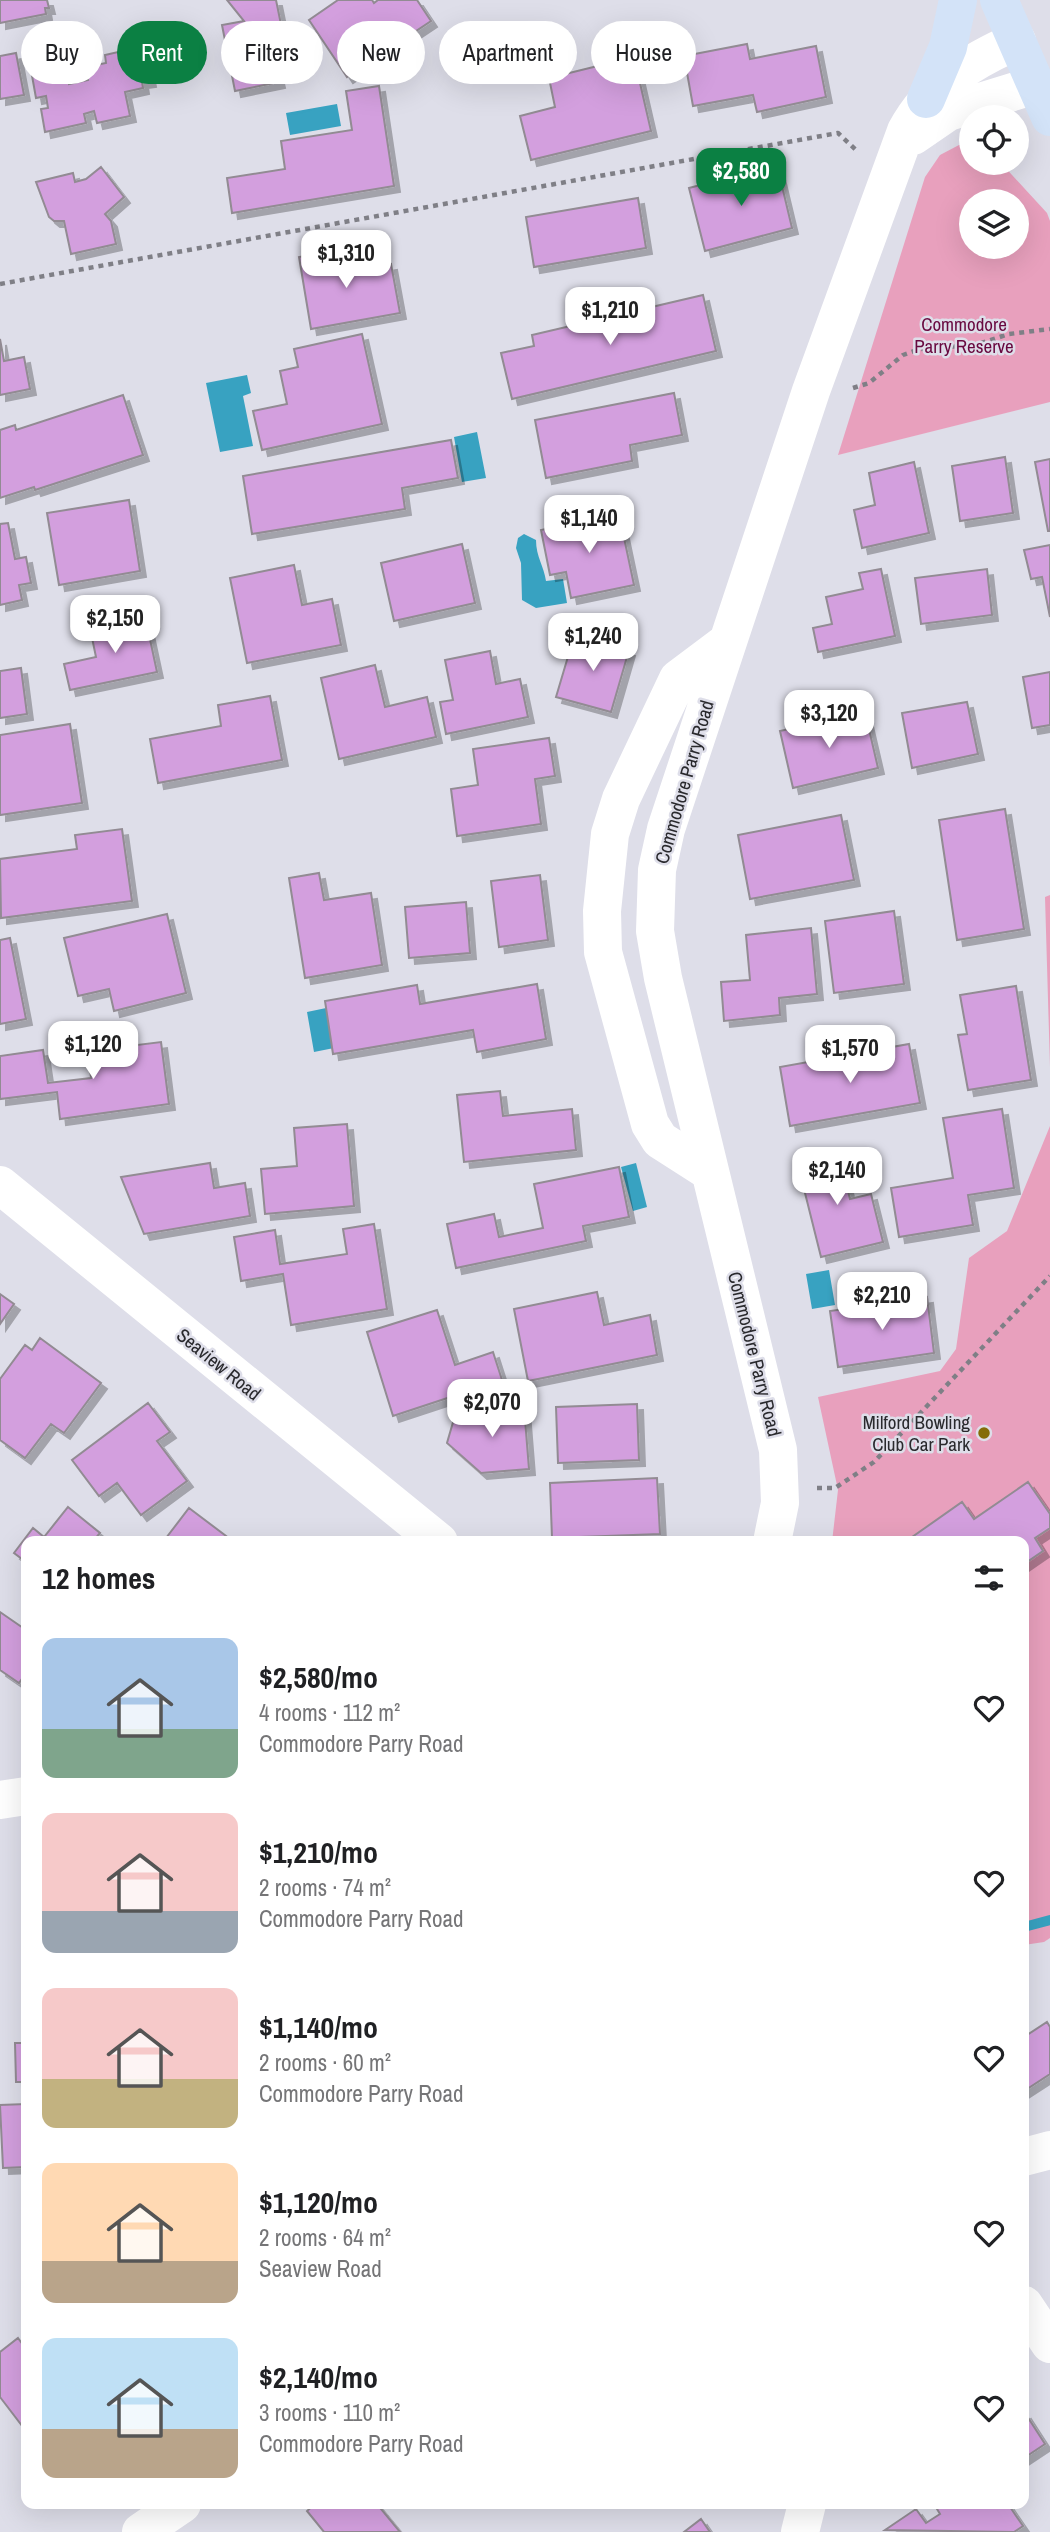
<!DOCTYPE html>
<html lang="en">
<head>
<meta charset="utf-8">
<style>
  body { margin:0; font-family:"Archivo Narrow",sans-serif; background:#f6f6f6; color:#202124; height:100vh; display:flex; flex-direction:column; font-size:26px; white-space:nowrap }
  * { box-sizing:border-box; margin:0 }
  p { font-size:23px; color:#757577 }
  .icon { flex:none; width:38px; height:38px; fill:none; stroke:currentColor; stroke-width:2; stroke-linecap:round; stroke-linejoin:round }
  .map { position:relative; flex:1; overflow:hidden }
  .details { position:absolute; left:21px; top:1536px; width:1008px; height:973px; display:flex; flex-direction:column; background:#fff; border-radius:14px; box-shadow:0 7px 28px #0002 }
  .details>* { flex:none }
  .banner { position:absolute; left:21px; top:21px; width:1008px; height:63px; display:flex; gap:14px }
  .fabs { position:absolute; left:959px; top:105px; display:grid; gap:14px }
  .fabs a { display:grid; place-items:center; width:70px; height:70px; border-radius:50%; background:#fff; box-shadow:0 7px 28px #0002; font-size:35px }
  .price { position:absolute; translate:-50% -60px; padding:0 16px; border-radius:14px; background:#fff; color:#222; font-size:23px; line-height:46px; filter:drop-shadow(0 2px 4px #0008) }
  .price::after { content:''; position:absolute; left:50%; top:42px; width:21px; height:16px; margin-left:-10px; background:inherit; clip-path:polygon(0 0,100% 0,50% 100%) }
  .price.selected { background:#0b8043; color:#fff }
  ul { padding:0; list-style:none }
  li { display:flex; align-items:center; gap:21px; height:175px; padding:0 21px }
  li span { display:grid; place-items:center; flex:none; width:196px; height:140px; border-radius:14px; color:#555 }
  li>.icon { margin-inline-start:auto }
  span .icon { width:84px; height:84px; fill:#fffc; stroke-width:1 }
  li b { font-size:30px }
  h2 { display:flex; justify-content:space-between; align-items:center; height:84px; padding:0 21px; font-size:30px }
  .tag { padding:0 24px; border-radius:32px; background:#fff; box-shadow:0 7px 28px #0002; font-size:24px; line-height:63px }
  .tag.selected { background:#0b8043; color:#fff }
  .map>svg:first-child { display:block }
</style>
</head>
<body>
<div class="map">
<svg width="1050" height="2532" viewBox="0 0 1050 2532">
  <defs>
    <filter id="shadow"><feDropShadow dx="6" dy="6" stdDeviation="0" flood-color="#0004"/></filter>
  </defs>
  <rect width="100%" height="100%" fill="#dedee9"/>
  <path fill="#e8a0bd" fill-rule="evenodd" d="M959,145L971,146V163H1001L1047,213L1050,221V402L838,455L925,177L940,155ZM1017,201V247H971V201Z
    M1050,895V1067L1045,897Z
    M1050,1126V1938L1044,1942L1024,1945V1542H832L838,1490L818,1397L940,1371L956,1349L969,1258L1007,1231Z"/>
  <path fill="#38a2c1" d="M337,104L341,126L290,135L286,113Z
    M247,375L251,393L243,396L253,446L220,452L206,383Z
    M477,432L486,478L462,482L454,437Z
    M524,534L536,540C536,557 544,566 546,581L563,579L567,603L536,608L522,600L521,563L516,548L518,538Z
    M331,1007L339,1047L314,1052L307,1012Z
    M636,1163L647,1207L633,1211L621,1167Z
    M829,1270L835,1305L812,1309L806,1274Z"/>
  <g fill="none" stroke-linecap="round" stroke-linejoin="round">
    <path stroke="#38a2c1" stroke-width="10" d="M1024,1927L1050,1920"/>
  </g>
  <path fill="#d39fde" stroke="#928b93" stroke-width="2" filter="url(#shadow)" d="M0,0H47L49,8H45L46,14L0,23Z
    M227,0H276L285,44L271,47L279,82L235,91L222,25L244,21Z
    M338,0H372L374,3L378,0H417L431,21L347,77L309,20Z
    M148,39L152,59L146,60L150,81L142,82L143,88L125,92L130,116L97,123L94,111L84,114L86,123L45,132L41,109L48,108L46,96L36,98L31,70L65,61L69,84L88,80L86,67L106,63L105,55L127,50L126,44Z
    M747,44L750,59L816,46L826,97L757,112L753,95L693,106L684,56Z
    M16,53L24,95L0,99V56Z
    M634,57L651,131L531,160L520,116L555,107L549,78Z
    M379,86L394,186L232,213L227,178L285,169L281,141L352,130L346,91Z
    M777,165L792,228L705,251L689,188Z
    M101,167L124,197L105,214L111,221L116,244L71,254L64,221H54L49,217L36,182L73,173L75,182L86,179Z
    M638,198L646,248L534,267L526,217Z
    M347,249L351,271L391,264L400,313L311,329L299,257Z
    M703,295L716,351L512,399L501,353L534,346L532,335Z
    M362,334L382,424L262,450L253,411L287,404L280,371L298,367L294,349Z
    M0,339L4,361L24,357L30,389L0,395Z
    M674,393L682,435L630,445L632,461L546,478L535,420Z
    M123,395L143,455L35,490L34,487L0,498V430L15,425L16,430Z
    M451,440L458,478L402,488L405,509L252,534L243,476Z
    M1005,457L1013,513L960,521L952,466Z
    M1050,459V531H1048L1035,462Z
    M914,462L929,533L862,548L854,510L875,505L869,473Z
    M129,500L140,571L59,585L47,513Z
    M619,514L634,585L571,598L566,572L550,575L541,530Z
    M8,523L15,559L26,557L31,583L19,585L22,600L0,605V524Z
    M462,544L475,603L394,621L381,563Z
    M1050,545V617L1042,577L1031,579L1024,550Z
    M294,565L302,605L332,599L341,645L247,663L230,578Z
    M881,569L895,636L818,652L813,628L832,624L826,597L863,589L859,573Z
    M987,569L992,615L921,624L915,578Z
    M145,616L157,672L70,690L64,664L96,657L90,628Z
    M575,633L629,650L611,712L556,697Z
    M490,651L496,684L520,679L528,717L446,734L440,702L453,700L445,660Z
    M375,665L385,707L427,697L436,737L339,759L321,678Z
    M21,668L27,714L0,718V671Z
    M1050,672V725L1032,728L1023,677Z
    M270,696L282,760L158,783L150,739L221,726L218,705Z
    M967,702L978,754L912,768L902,713Z
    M865,712L878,768L793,788L780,731Z
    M70,724L82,803L0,815V735Z
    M549,738L555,776L535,779L541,824L457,836L451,789L478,785L473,749Z
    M1005,809L1024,929L957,940L939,820Z
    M841,815L854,880L750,899L738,835Z
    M122,829L132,901L1,918L0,859L77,849L75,835Z
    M319,873L324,900L371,893L382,965L305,978L289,878Z
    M540,875L548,940L499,947L491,881Z
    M466,902L470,953L409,958L405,907Z
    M894,911L904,984L834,993L825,921Z
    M167,914L186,993L114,1011L109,989L78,996L64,938Z
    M811,928L817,994L779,998L780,1015L724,1021L721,982L750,980L746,935Z
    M10,938L26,1019L0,1024V940Z
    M537,984L546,1039L477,1052L473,1030L333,1054L325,1001L417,985L420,1004Z
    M1016,986L1031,1080L968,1090L958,1035L967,1034L960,995Z
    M161,1042L169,1104L60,1119L57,1092L0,1099V1056L43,1050L48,1083L91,1078L88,1051Z
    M909,1044L920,1103L790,1126L780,1067Z
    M500,1091L503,1116L572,1109L576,1150L464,1162L457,1095Z
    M1002,1109L1014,1188L968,1195L973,1225L899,1237L891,1188L953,1178L943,1118Z
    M347,1124L354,1206L265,1214L261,1169L297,1166L294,1128Z
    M838,1151L850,1199L871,1194L883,1242L821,1257L797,1161Z
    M210,1163L214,1188L245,1183L250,1216L144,1234L121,1177Z
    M619,1167L629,1217L583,1226L586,1241L456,1268L447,1224L494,1214L499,1237L543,1228L534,1184Z
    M374,1224L387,1309L291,1325L283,1274L241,1281L234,1237L275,1230L280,1264L347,1254L343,1229Z
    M597,1292L604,1325L650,1315L657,1355L528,1381L514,1309Z
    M0,1294L14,1304L0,1324Z
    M927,1297L934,1353L838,1367L830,1311Z
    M437,1310L455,1365L493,1352L502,1380L393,1416L367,1332Z
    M40,1338L101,1383L64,1433L51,1424L25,1458L0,1440V1379L25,1345L32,1350Z
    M148,1403L170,1432L157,1441L187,1481L141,1515L117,1483L99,1496L72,1460Z
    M637,1404L639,1460L558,1463L556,1407Z
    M524,1407L529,1469L481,1473L447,1443L456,1412Z
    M657,1478L660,1534L552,1538L550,1483Z
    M1028,1482L1050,1514V1528L1035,1538L1043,1551L1024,1564V1542H905L962,1502L974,1519Z
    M68,1507L100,1533L94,1540L97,1542H26V1562L14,1553L33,1528L44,1537Z
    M189,1508L234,1542H163Z
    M0,1612L26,1630V1673L19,1683L0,1670Z
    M1047,2022L1050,2027V2074L1024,2091V2037Z
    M15,2043H26V2082H16Z
    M26,2104V2167L3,2168L0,2105Z
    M18,2338L26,2349V2431L0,2397V2352Z
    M1025,2413L1045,2444L1024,2458V2414Z
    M315,2504H377L400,2532H324L307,2511Z
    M934,2504H1008L1023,2526L1014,2532L885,2530L916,2509L926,2523L940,2514Z
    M701,2519L710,2532H684Z"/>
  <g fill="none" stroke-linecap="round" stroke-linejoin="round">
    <path stroke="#7f7f86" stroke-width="4.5" stroke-dasharray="5 5" stroke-linecap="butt" d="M0,284L838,133L857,151
      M853,388L869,383L903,355L920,349L975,345L1009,334L1050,329
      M817,1488H835L874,1462L1050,1276"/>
    <path stroke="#fff" stroke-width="38" d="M913,136L948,112L1035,85
      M710,1172L660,1140L650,1124L603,952L602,911L610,834L621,799L678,679L726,643
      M0,1185L439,1542
      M772,1542L780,1503L778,1450L663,978L655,931L657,870L666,829L811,391L906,131C930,86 971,61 1017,41
      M0,1800L26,1796
      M1024,2157L1050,2150
      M1024,2305L1050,2344
      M141,2532L182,2504
      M800,2532L807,2504"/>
    <path stroke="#d3e3f8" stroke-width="38" d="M999,0L1050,117
      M926,99L948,47L958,0"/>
  </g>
  <circle fill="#846c08" stroke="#dedee9" stroke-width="2.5" cx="984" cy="1433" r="7"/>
  <g text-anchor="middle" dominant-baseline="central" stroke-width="5" stroke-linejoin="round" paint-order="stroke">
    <g font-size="19" fill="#68083f" stroke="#dedee9">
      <text x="964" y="324">Commodore<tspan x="964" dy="22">Parry Reserve</tspan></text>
    </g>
    <g font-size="19" fill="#29292d" stroke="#dedee9">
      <text transform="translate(684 782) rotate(-74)">Commodore Parry Road</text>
      <text transform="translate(755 1354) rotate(76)">Commodore Parry Road</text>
      <text transform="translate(219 1364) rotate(39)">Seaview Road</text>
    </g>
    <g font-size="19" fill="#29292d" stroke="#dedee9" text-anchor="end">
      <text x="970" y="1422">Milford Bowling<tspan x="970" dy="22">Club Car Park</tspan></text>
    </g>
  </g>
</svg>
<div class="fabs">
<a><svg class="icon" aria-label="locate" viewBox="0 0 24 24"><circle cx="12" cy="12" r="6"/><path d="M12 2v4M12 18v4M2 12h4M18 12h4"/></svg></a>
<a><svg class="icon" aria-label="layers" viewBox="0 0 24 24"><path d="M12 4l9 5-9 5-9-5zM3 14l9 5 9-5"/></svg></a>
</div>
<b class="price selected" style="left:741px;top:208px">$2,580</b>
<b class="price" style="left:346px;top:290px">$1,310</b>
<b class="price" style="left:610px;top:347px">$1,210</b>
<b class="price" style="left:589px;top:555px">$1,140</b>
<b class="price" style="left:115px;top:655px">$2,150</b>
<b class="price" style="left:593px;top:673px">$1,240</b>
<b class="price" style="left:829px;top:750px">$3,120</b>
<b class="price" style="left:93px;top:1081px">$1,120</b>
<b class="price" style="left:850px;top:1085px">$1,570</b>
<b class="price" style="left:837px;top:1207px">$2,140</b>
<b class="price" style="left:882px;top:1332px">$2,210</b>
<b class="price" style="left:492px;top:1439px">$2,070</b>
<div class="banner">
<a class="tag">Buy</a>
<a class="tag selected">Rent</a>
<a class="tag">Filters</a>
<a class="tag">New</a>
<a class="tag">Apartment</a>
<a class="tag">House</a>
</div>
<section class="details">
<h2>12 homes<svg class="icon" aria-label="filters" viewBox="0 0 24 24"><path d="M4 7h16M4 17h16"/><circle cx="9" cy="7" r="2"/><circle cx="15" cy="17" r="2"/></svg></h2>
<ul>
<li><span style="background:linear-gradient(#a9c7e8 65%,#7fa58c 0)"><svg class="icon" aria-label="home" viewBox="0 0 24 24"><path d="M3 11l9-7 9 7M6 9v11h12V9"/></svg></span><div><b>$2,580/mo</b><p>4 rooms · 112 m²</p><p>Commodore Parry Road</p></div><svg class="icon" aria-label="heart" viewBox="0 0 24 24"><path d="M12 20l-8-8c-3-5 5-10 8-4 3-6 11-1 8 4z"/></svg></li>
<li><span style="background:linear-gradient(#f6c9c9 70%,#9aa5b1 0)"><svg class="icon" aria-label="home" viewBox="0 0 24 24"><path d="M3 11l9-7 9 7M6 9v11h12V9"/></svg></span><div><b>$1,210/mo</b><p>2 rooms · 74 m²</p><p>Commodore Parry Road</p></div><svg class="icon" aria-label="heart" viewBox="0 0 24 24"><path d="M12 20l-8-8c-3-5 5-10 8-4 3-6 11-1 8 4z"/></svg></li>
<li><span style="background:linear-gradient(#f6c9c9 65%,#c2b280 0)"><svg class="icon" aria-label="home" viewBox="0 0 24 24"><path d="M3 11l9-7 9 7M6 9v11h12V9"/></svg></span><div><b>$1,140/mo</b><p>2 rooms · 60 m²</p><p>Commodore Parry Road</p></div><svg class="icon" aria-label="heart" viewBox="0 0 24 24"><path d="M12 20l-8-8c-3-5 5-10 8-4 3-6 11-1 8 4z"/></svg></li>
<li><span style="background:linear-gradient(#ffd9b3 70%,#b9a48a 0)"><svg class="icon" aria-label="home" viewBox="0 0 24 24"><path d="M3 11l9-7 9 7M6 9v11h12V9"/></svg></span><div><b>$1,120/mo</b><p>2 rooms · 64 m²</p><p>Seaview Road</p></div><svg class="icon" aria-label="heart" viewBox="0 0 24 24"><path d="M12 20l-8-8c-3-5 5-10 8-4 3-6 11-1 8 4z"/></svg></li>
<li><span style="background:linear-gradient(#bfe0f5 65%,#b9a48a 0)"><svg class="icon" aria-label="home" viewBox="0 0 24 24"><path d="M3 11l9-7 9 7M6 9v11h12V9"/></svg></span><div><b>$2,140/mo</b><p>3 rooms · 110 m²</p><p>Commodore Parry Road</p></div><svg class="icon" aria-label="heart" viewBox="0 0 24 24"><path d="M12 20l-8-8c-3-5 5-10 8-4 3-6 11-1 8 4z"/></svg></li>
</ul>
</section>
</div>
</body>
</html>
